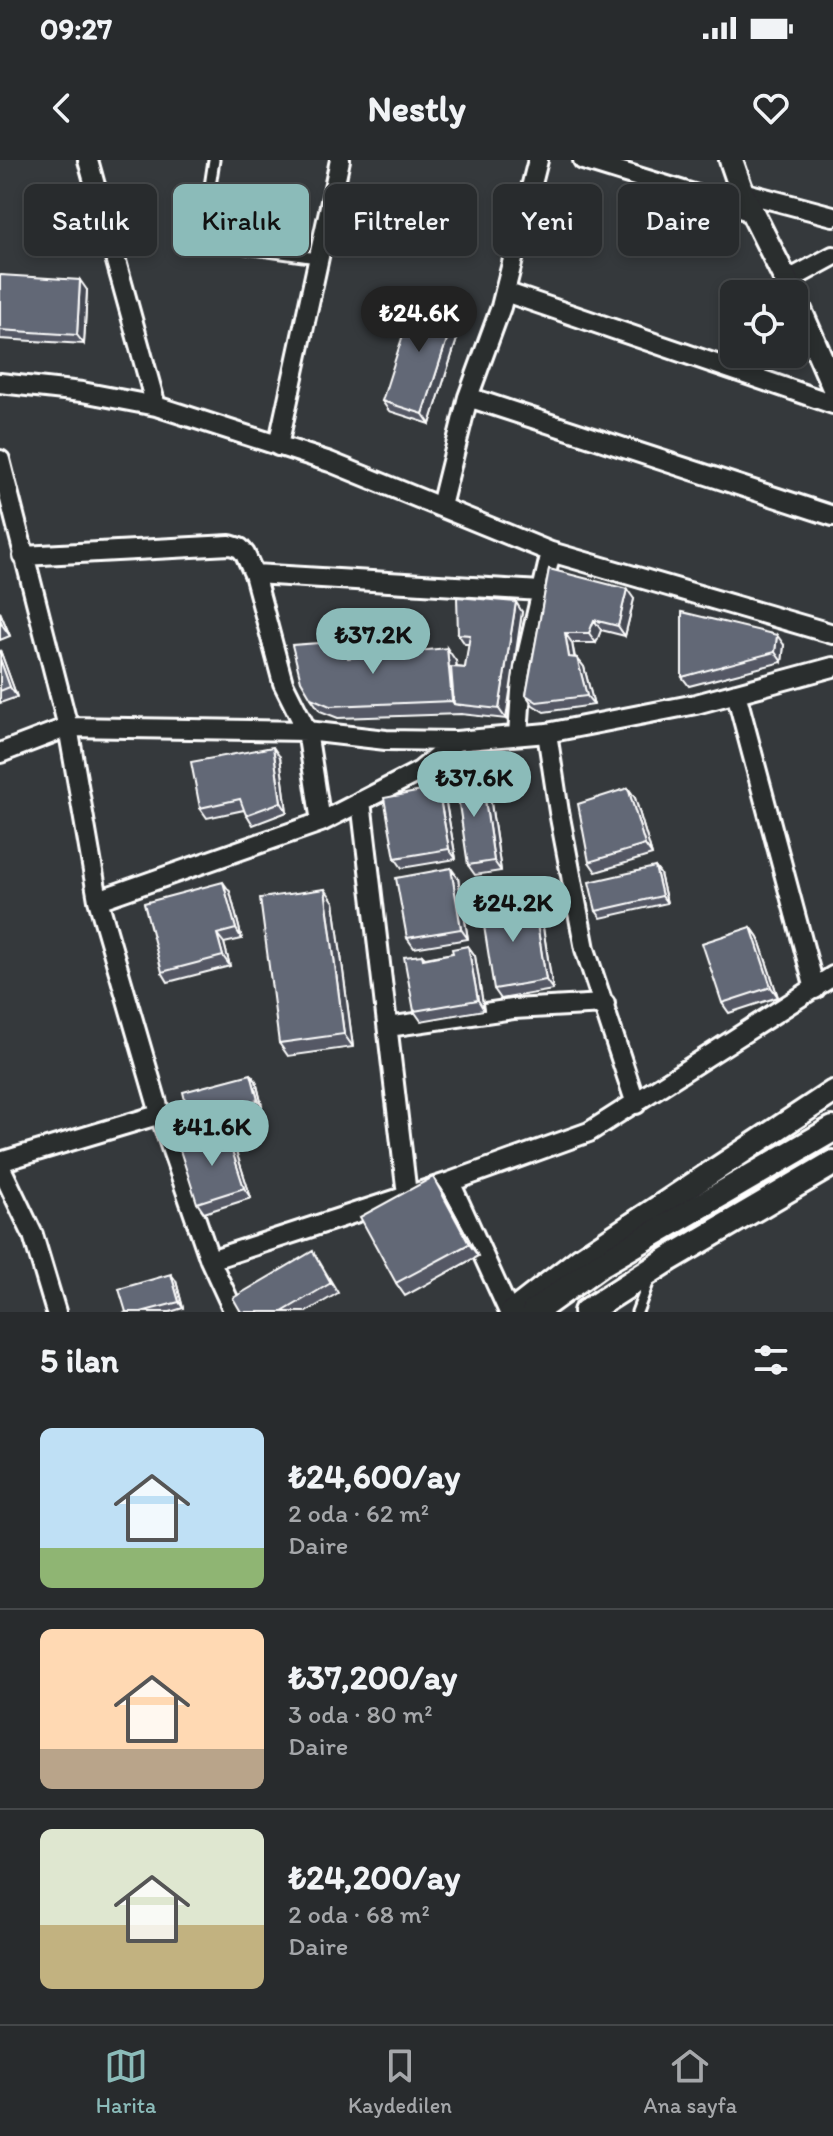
<!DOCTYPE html>
<html lang="tr">
<head>
<meta charset="utf-8">
<style>
  body { margin:0; font-family:Itim,sans-serif; background:#303335; color:#f1f3f6; height:100vh; display:flex; flex-direction:column; font-size:30px; white-space:nowrap }
  * { box-sizing:border-box; margin:0 }
  p { font-size:26px; color:#a5a7aa }
  .icon { flex:none; width:44px; height:44px; fill:none; stroke:currentColor; stroke-width:2; stroke-linecap:round; stroke-linejoin:round }
  .map { position:relative; height:1152px; overflow:hidden }
  .panel { display:flex; flex-direction:column; background:#282b2d; flex:1 }
  .panel>* { flex:none }
  .guide { position:absolute; left:24px; top:24px; width:786px; height:72px; display:flex; gap:16px }
  .buttons { position:absolute; left:720px; top:120px; display:grid; gap:16px }
  .buttons a { display:grid; place-items:center; width:88px; height:88px; border-radius:12px; background:#282b2d; box-shadow:0 4px 12px #0003,0 0 0 2px #444749; font-size:40px }
  .price { position:absolute; translate:-50% -68px; padding:0 18px; border-radius:28px; background:#8bbbb9; color:#111; font-size:26px; line-height:52px; filter:drop-shadow(0 2px 4px #0008) }
  .price::after { content:''; position:absolute; left:50%; top:48px; width:24px; height:18px; margin-left:-12px; background:inherit; clip-path:polygon(0 0,100% 0,50% 100%) }
  .price.active { background:#222; color:#fff }
  ul { padding:0; list-style:none }
  li { display:flex; align-items:center; gap:24px; height:200px; padding:0 40px }
  li+li { border-top:2px solid #444749 }
  li span { display:grid; place-items:center; flex:none; width:224px; height:160px; border-radius:12px; color:#555 }
  li>.icon { margin-inline-start:auto }
  span .icon { width:96px; height:96px; fill:#fffc; stroke-width:1 }
  li b { font-size:34px }
  h2 { display:flex; justify-content:space-between; align-items:center; height:96px; padding:0 40px; font-size:34px }
  .tag { padding:0 28px; border-radius:12px; background:#282b2d; box-shadow:0 4px 12px #0003,0 0 0 2px #444749; font-size:28px; line-height:72px }
  .tag.active { background:#8bbbb9; color:#111 }
  .status { display:flex; justify-content:space-between; align-items:center; height:56px; padding:0 40px; background:#282b2d; direction:ltr }
  .status svg { height:22px; fill:currentColor }
  header { display:flex; justify-content:space-between; align-items:center; height:104px; padding:0 40px; background:#282b2d; font-size:36px; font-weight:700 }
  .tabs { display:flex; justify-content:space-around; align-items:center; height:112px; border-top:2px solid #444749; background:#282b2d; font-size:22px; color:#a5a7aa }
  .tabs a { display:grid; justify-items:center; gap:4px }
  .tabs .active { color:#8bbbb9 }
  .map>svg:first-child { display:block }
</style>
</head>
<body>
<div class="status"><b>09:27</b><svg viewBox="0 0 49 12"><path d="M0 12V9h3v3zM5 12V6h3v6zM10 12V3h3v9zM15 12V0h3v12zM26 1h20v11H26zM47 4h2v5h-2z"/></svg></div>
<header><svg class="icon" aria-label="back" viewBox="0 0 24 24"><path d="M15 5l-7 7 7 7"/></svg>Nestly<svg class="icon" aria-label="heart" viewBox="0 0 24 24"><path d="M12 20l-8-8c-3-5 5-10 8-4 3-6 11-1 8 4z"/></svg></header>
<div class="map">
<svg width="833" height="1152" viewBox="0 0 833 1152">
  <rect width="100%" height="100%" fill="#35393c"/>
  <filter id="ink" filterUnits="userSpaceOnUse"><feTurbulence type="fractalNoise" baseFrequency=".0125" numOctaves="2"/><feDisplacementMap in="SourceGraphic" scale="16" xChannelSelector="R" yChannelSelector="G"/><feConvolveMatrix kernelMatrix="1 2 1 2 8 2 1 2 1" color-interpolation-filters="sRGB"/></filter>
  <g filter="url(#ink)">
    <g fill="none" stroke-linecap="round" stroke-linejoin="round">
      <g stroke="#fff" stroke-width="15">
        <path id="service" d="M214,0L204,66L205,73L212,83L317,98
          M637,1152L650,1118"/>
      </g>
      <g stroke="#fff" stroke-width="24">
        <path id="minor" d="M88,0L156,246
          M583,0L752,52
          M742,32L833,56
          M787,121L833,96
          M505,132L833,244
          M0,223L82,232L156,246L330,302L551,392L833,474
          M468,237L833,356
          M278,286L340,0
          M0,300L68,567L98,740L164,967L210,1100L234,1152
          M441,346L468,237L501,147L538,0
          M23,396L230,385L240,388L245,394L254,414L283,523L307,571L321,662
          M254,414L541,431
          M736,533L815,829
          M547,573L559,652L585,789L636,944
          M518,575L522,517L551,392
          M0,593L68,567L307,571L386,580L456,581L547,573L696,544L833,507
          M361,641L407,1035
          M98,740L321,662L420,611L456,581
          M388,867L513,849L605,844
          M0,1002L161,954
          M0,1006L33,1075L56,1152
          M450,1022L509,1152
          M210,1100L450,1022L589,972L833,816"/>
      </g>
      <g stroke="#fff" stroke-width="28">
        <path id="tertiary" d="M731,0L742,32L793,134
          M794,136L833,226
          M512,1152L580,1099L833,932"/>
      </g>
      <g stroke="#fff" stroke-width="30">
        <path id="secondary" d="M534,1152L599,1105L833,969
          M586,1152L669,1099L833,1003"/>
      </g>
      <use href="#service" stroke="#2a2d2e" stroke-width="9"/>
      <use href="#minor" stroke="#2a2d2e" stroke-width="18"/>
      <use href="#tertiary" stroke="#2a2d2e" stroke-width="22"/>
      <use href="#secondary" stroke="#2a2d2e" stroke-width="24"/>
    </g>
    <path fill="#545965" stroke="#fff" stroke-width="2" d="M0,115L87,130L84,184L0,179Z
      M457,148L464,157L430,264L389,251L382,241Z
      M549,409L634,439L625,476L601,470L596,483H572L575,497L577,498L584,507L594,545L544,552L533,545L526,535Z
      M0,452L10,476L0,480Z
      M522,452L506,559L461,554L338,558L320,551L311,538L355,494V497L456,501L457,507L465,508L469,484H465L458,474Z
      M784,485L782,502L689,526L682,517Z
      M0,490L17,537L0,543Z
      M280,597L287,652L253,665L244,650L207,658L200,648Z
      M488,623L501,711L475,715L468,705Z
      M628,628L635,638L652,695L596,712L589,702Z
      M445,638L456,699L402,708L395,698Z
      M655,707L660,714L667,743L601,758L596,751Z
      M458,718L468,779L414,788L407,778Z
      M230,732L242,779L224,783L230,806L168,822L162,812Z
      M533,739L540,749L553,830L501,839L494,829Z
      M334,742L353,887L288,896L279,883Z
      M751,767L758,777L778,837L729,853L722,843Z
      M468,786L475,796L484,850L421,861L414,851L422,795L425,798L453,793Z
      M256,921L262,946L194,964L189,957Z
      M233,982L251,1038L204,1053L197,1043Z
      M433,1017L442,1030L478,1096L405,1136L396,1123Z
      M319,1101L338,1133L306,1152H241Z
      M176,1121L183,1148L170,1152H126Z"/>
    <path fill="#454853" stroke="#fff" stroke-width="2" d="M80,120L87,130L84,184L77,175Z
      M457,148L464,157L430,264L423,254Z
      M627,429L634,439L625,476L618,466Z
      M516,442L522,452L506,559L499,549Z
      M0,452L10,476L3,466L0,459Z
      M594,460L601,470L596,483L589,473Z
      M565,473L572,483L576,507L569,497Z
      M777,475L784,485L782,502L775,492Z
      M346,481L355,494L357,510L348,498Z
      M447,488L456,501L460,545L454,544L452,541Z
      M0,490L17,537L10,527L0,499Z
      M577,498L584,507L594,545L587,536Z
      M273,587L280,597L287,652L281,642Z
      M481,613L488,623L501,711L494,701Z
      M438,628L445,638L456,699L449,689Z
      M628,628L635,638L652,695L645,685Z
      M655,707L660,714L667,743L662,736Z
      M451,708L458,718L468,779L461,769Z
      M223,722L230,732L242,779L236,769Z
      M325,729L334,742L353,887L344,874Z
      M533,739L540,749L553,830L546,820Z
      M751,767L758,777L778,837L771,827Z
      M217,774L224,783L230,806L223,796Z
      M468,786L475,796L484,850L478,840Z
      M251,914L256,921L262,946L258,940Z
      M226,972L233,982L251,1038L244,1028Z
      M433,1017L442,1030L478,1096L469,1084Z
      M171,1114L176,1121L183,1148L179,1142Z"/>
    <path fill="#626776" stroke="#fff" stroke-width="2" d="M0,115L80,120L77,175L0,170Z
      M416,134L457,148L423,254L382,241Z
      M549,409L627,429L618,466L594,460L589,473H565L569,497L577,498L587,536L537,542L526,535Z
      M457,437L516,442L499,549L454,544L451,507L465,508L470,475L458,474Z
      M682,452L777,475L775,492L682,517Z
      M346,481L348,498L447,488L452,541L330,546L311,538L301,521L292,485Z
      M0,499L10,527L0,531Z
      M273,587L281,642L246,655L240,639L200,648L191,602Z
      M481,613L494,701L468,705L455,617Z
      M438,628L449,689L395,698L384,638Z
      M628,628L645,685L589,702L578,644Z
      M655,707L662,736L596,751L589,722Z
      M451,708L461,769L407,778L396,718Z
      M223,722L236,769L217,774L223,796L162,812L144,743Z
      M325,729L344,874L279,883L260,738Z
      M533,739L546,820L494,829L481,747Z
      M751,767L771,827L722,843L702,783Z
      M468,786L478,840L414,851L404,797L422,795L423,799L453,793L452,789Z
      M251,914L258,940L189,957L183,932Z
      M226,972L244,1028L197,1043L179,987Z
      M433,1017L469,1084L396,1123L360,1057Z
      M313,1091L331,1123L282,1152H241L233,1138Z
      M171,1114L179,1142L141,1152H126L119,1129Z"/>
  </g>
</svg>
<div class="buttons">
<a><svg class="icon" aria-label="locate" viewBox="0 0 24 24"><circle cx="12" cy="12" r="6"/><path d="M12 2v4M12 18v4M2 12h4M18 12h4"/></svg></a>
</div>
<b class="price active" style="left:419px;top:194px">₺24.6K</b>
<b class="price" style="left:373px;top:516px">₺37.2K</b>
<b class="price" style="left:474px;top:659px">₺37.6K</b>
<b class="price" style="left:513px;top:784px">₺24.2K</b>
<b class="price" style="left:212px;top:1008px">₺41.6K</b>
<div class="guide">
<a class="tag">Satılık</a>
<a class="tag active">Kiralık</a>
<a class="tag">Filtreler</a>
<a class="tag">Yeni</a>
<a class="tag">Daire</a>
</div>
</div>
<section class="panel">
<h2>5 ilan<svg class="icon" aria-label="filters" viewBox="0 0 24 24"><path d="M4 7h16M4 17h16"/><circle cx="9" cy="7" r="2"/><circle cx="15" cy="17" r="2"/></svg></h2>
<ul>
<li><span style="background:linear-gradient(#bfe0f5 75%,#8fb573 0)"><svg class="icon" aria-label="home" viewBox="0 0 24 24"><path d="M3 11l9-7 9 7M6 9v11h12V9"/></svg></span><div><b>₺24,600/ay</b><p>2 oda · 62 m²</p><p>Daire</p></div></li>
<li><span style="background:linear-gradient(#ffd9b3 75%,#b9a48a 0)"><svg class="icon" aria-label="home" viewBox="0 0 24 24"><path d="M3 11l9-7 9 7M6 9v11h12V9"/></svg></span><div><b>₺37,200/ay</b><p>3 oda · 80 m²</p><p>Daire</p></div></li>
<li><span style="background:linear-gradient(#dfe7d0 60%,#c2b280 0)"><svg class="icon" aria-label="home" viewBox="0 0 24 24"><path d="M3 11l9-7 9 7M6 9v11h12V9"/></svg></span><div><b>₺24,200/ay</b><p>2 oda · 68 m²</p><p>Daire</p></div></li>
</ul>
</section>
<nav class="tabs">
<a class="active"><svg class="icon" aria-label="map" viewBox="0 0 24 24"><path d="M3 6l6-2 6 2 6-2v14l-6 2-6-2-6 2zM9 4v14M15 6v14"/></svg>Harita</a>
<a><svg class="icon" aria-label="saved" viewBox="0 0 24 24"><path d="M7 4h10v16l-5-4-5 4z"/></svg>Kaydedilen</a>
<a><svg class="icon" aria-label="home" viewBox="0 0 24 24"><path d="M3 11l9-7 9 7M6 9v11h12V9"/></svg>Ana sayfa</a>
</nav>
</body>
</html>
